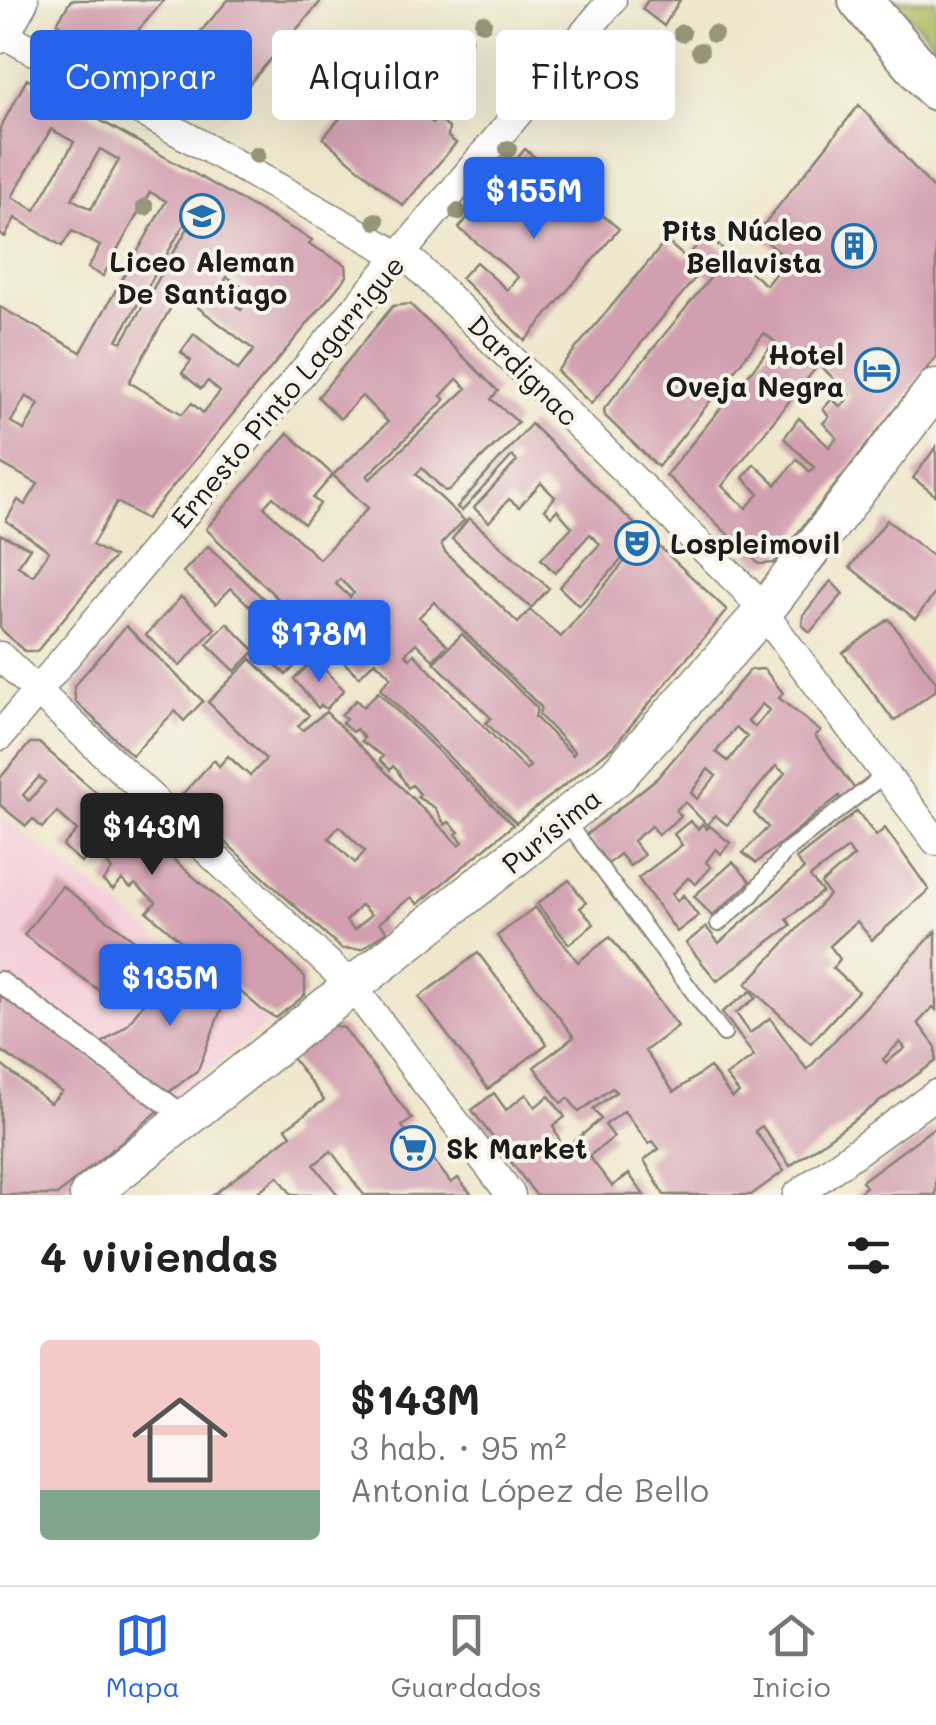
<!DOCTYPE html>
<html lang="es">
<head>
<meta charset="utf-8">
<style>
  body { margin:0; font-family:Mali,sans-serif; background:#f6f6f6; color:#222; height:100vh; display:flex; flex-direction:column; font-size:38px; white-space:nowrap }
  * { box-sizing:border-box; margin:0 }
  p { font-size:32px; color:#767676 }
  .icon { flex:none; width:55px; height:55px; fill:none; stroke:currentColor; stroke-width:2; stroke-linecap:round; stroke-linejoin:round }
  .map { position:relative; height:1195px; overflow:hidden }
  .details { display:flex; flex-direction:column; background:#fff; flex:1 }
  .details>* { flex:none }
  .hud { position:absolute; left:30px; top:30px; width:878px; height:90px; display:flex; gap:20px }
  .price { position:absolute; translate:-50% -85px; padding:0 22px; border-radius:10px; background:#2563eb; color:#fff; font-size:32px; line-height:65px; filter:drop-shadow(0 2px 5px #0008) }
  .price::after { content:''; position:absolute; left:50%; top:60px; width:30px; height:22px; margin-left:-15px; background:inherit; clip-path:polygon(0 0,100% 0,50% 100%) }
  .price.on { background:#222; color:#fff }
  ul { padding:0; list-style:none }
  li { display:flex; align-items:center; gap:30px; height:250px; padding:0 40px }
  li span { display:grid; place-items:center; flex:none; width:280px; height:200px; border-radius:10px; color:#555 }
  li>.icon { margin-inline-start:auto }
  span .icon { width:120px; height:120px; fill:#fffc; stroke-width:1 }
  li b { font-size:42px }
  h2 { display:flex; justify-content:space-between; align-items:center; height:120px; padding:0 40px; font-size:42px }
  .tag { padding:0 35px; border-radius:10px; background:#fff; box-shadow:0 10px 40px #0002; font-size:35px; line-height:90px }
  .tag.on { background:#2563eb; color:#fff }
  .menu { display:flex; justify-content:space-around; align-items:center; height:140px; border-top:2px solid #e0e0e0; background:#fff; font-size:28px; color:#767676 }
  .menu a { display:grid; justify-items:center; gap:5px }
  .menu .on { color:#2563eb }
  .map>svg:first-child { display:block }
</style>
</head>
<body>
<div class="map">
<svg width="936" height="1195" viewBox="0 0 936 1195">
  <rect width="100%" height="100%" fill="#f7f3e8"/>
  <filter id="ink" filterUnits="userSpaceOnUse"><feTurbulence type="fractalNoise" baseFrequency=".01" numOctaves="2"/><feDisplacementMap in="SourceGraphic" scale="20" xChannelSelector="R" yChannelSelector="G"/><feConvolveMatrix kernelMatrix="1 2 1 2 8 2 1 2 1" color-interpolation-filters="sRGB"/></filter>
  <filter id="wash" filterUnits="userSpaceOnUse"><feTurbulence type="fractalNoise" baseFrequency=".0048" numOctaves="4" result="noise"/><feDisplacementMap in="SourceGraphic" scale="40" xChannelSelector="R" yChannelSelector="G"/><feGaussianBlur stdDeviation="2.25" result="paint"/><feColorMatrix in="noise" values="0 0 0 0 0 0 0 0 0 0 0 0 0 0 0 0 0 1.4 0 .05"/><feComposite in="paint" operator="in"/></filter>
  <g filter="url(#wash)">
    <rect width="100%" height="100%" fill="#efe7cc"/>
    <path fill="#f5cfda" d="M0,814L269,1023L171,1100L0,978Z"/>
    <path fill="#adbc5f" stroke="#646c3e" stroke-width="2.5" d="M894,0H936V45Z"/>
    <g id="blocks">
      <path fill="#d29fb0" fill-rule="evenodd" d="M71,0H164L108,66L57,23Z
        M228,0H322L224,113L170,67Z
        M648,0H680L664,26L642,9Z
        M377,75L406,91L402,97L433,123L437,118L449,128L448,137L456,143L403,206L323,138Z
        M27,79L312,240L309,244L346,265L347,276L146,519L117,502L92,545L114,557L37,651H24L0,628V534L30,548L18,566L33,576L49,551L6,521L18,500L25,505L38,484L0,463V307L81,352L166,201L150,192L103,276L88,268L100,246L72,231L62,246L15,218L5,237L0,234V128ZM51,129L74,142L35,210L12,197ZM100,149L119,160L91,209L72,199ZM189,216L193,219L122,342L117,340ZM227,277L252,292L241,310L219,291ZM179,293L254,350L238,370L194,334L181,352L191,361L182,373L201,389L208,381L220,392L203,413L192,403L182,414L129,382ZM26,396L39,404L24,430L11,422Z
        M859,105L936,192V357L774,563L759,564L666,475L775,342L764,333L658,467L605,416L604,409L710,278L701,271L591,404L557,371L666,241L686,258L706,235L766,285L787,259L757,233ZM819,364L850,395L841,407L832,399L823,409L829,417L823,423L837,438L829,447L799,418L784,438L814,467L810,472L797,459L776,485L754,464L743,478L759,494L746,508L722,486Z
        M525,149L619,229L525,341L461,278L476,262L507,290L518,277L459,228Z
        M410,304L498,391L491,399L518,422L450,490L445,491L422,468L416,474L464,520L441,544L445,552L518,623L530,610L561,637L647,535L727,610L613,747L516,823L380,689L391,677L375,661L359,677L206,529L288,433L333,475L388,422L362,396L340,419L318,397L393,306ZM457,379L467,388L370,479L367,476L445,400L441,396ZM333,475L368,508L319,559L264,507L273,497L304,524L320,504L313,498ZM340,579L354,593L350,597L336,584ZM434,602L541,707L539,715L575,752L573,755L535,717L537,708L462,634L434,662L491,718L486,723L530,766L526,770L414,654L410,659L405,654L416,643L433,660L447,645L419,617ZM374,612L387,625L383,628L373,621Z
        M531,424L645,534L579,606L559,587L600,544L590,534L555,573L541,559L572,527L557,510L551,516L545,509L555,497L541,483L519,507L509,499L489,522L474,508L517,461L512,456L462,511L457,507Z
        M936,447V496L913,478Z
        M469,518L549,588L531,608L452,539Z
        M887,520L936,559V592L915,619L850,567Z
        M208,546L266,601L256,612L231,588L216,604L183,572Z
        M831,581L843,594L810,632L802,625L803,615Z
        M181,597L215,628L180,666L146,635Z
        M889,619L936,682V690L894,721L843,653Z
        M227,623L255,651L235,671L207,644Z
        M280,623L309,652L286,675L263,652L269,645L264,640Z
        M126,626L203,701L184,721L175,711L132,755L75,701L74,686Z
        M251,659L309,715L298,726L303,730L326,712L459,845L463,842L456,834L459,832L449,822L445,825L435,808L417,797L420,794L412,785L408,788L397,770L393,766L390,770L380,760L383,756L361,741L364,738L356,729L352,732L342,723L346,719L341,715L356,700L363,707L378,692L513,825L418,904L411,897L379,923L387,931L362,949H342L178,799L214,760L219,766L228,756L250,776L266,759L208,702ZM339,826L365,851L355,863L329,838ZM361,905L371,915L354,930L346,921Z
        M314,659L344,690L326,709L321,705L318,708L294,679Z
        M764,669L783,693L779,698L820,731L815,736L857,792L843,802L839,796L756,863L743,853L768,827L754,813L785,773L776,766L727,825L715,815L707,825L685,802L676,810L681,816L658,835L651,826L633,841L644,855L630,866L620,854L608,864L586,835L657,778L750,670ZM762,704L769,710L755,727L748,721ZM736,727L747,737L728,761L716,752ZM708,769L716,776L697,799L691,793Z
        M30,743H39L270,943L305,977V995L276,1018L262,1010L147,912L156,902L135,884L131,888L122,880L113,890L103,881L112,870L96,847L82,863L63,846L77,830L57,812L42,828L33,819L26,826L0,805V778ZM39,777L45,782L29,801L23,795Z
        M857,811L876,836L885,828L929,890L872,940L857,921L830,946L840,959L833,968L858,991L811,1043L746,984L829,895L821,884L854,856L848,848L810,877L822,892L787,919L791,925L717,981L686,943L706,927L719,943L804,869L796,859Z
        M690,821L698,829L702,824L707,829L710,826L730,843L721,854L716,849L706,862L711,867L696,884L688,878L672,894L677,901L683,895L698,916L677,932L638,878L682,845L674,834Z
        M733,862L751,882L712,916L694,896Z
        M569,880L586,903L580,908L594,924L569,944L537,904Z
        M62,886L149,951L112,1000L24,935Z
        M535,907L578,962L610,937L678,1026L645,1051L674,1092L710,1067L732,1098L739,1093L726,1076L754,1056L722,1012L751,991L756,998L736,1013L750,1033L770,1018L807,1070L936,931V1010L933,1007L918,1023L936,1047V1061L790,1166L762,1126L755,1131L784,1171L751,1195H664L644,1160L659,1149L653,1141L649,1144L624,1111L605,1125L614,1137L589,1156L612,1186L629,1174L644,1195H536L472,1110L494,1093L506,1110L526,1094L535,1107L549,1096L565,1117L553,1126L564,1150L601,1119L593,1109L616,1092L612,1088L579,1112L568,1098L561,1103L534,1067L574,1037L497,936ZM900,1042L905,1048L886,1063L883,1059Z
        M478,953L547,1044L488,1089L419,997Z
        M176,960L225,999L198,1070L168,1093L102,1043L127,1025Z
        M0,992L162,1108L57,1195H0V1064L50,1103L62,1092L0,1050Z
        M330,1025L344,1028L412,1119L402,1126L429,1161L433,1159L451,1183L458,1178L472,1195H364L331,1151L314,1165L338,1195H292L278,1176L254,1195H213L291,1135L286,1128L324,1100L290,1055Z
        M936,1126V1195H855L866,1187L862,1181Z"/>
    </g>
  </g>
  <g filter="url(#ink)">
    <use href="#blocks" fill-opacity="0" stroke="#868274" stroke-width="2.5"/>
    <g fill="none" stroke-linecap="round" stroke-linejoin="round">
      <g stroke="#868274" stroke-width="18">
        <path id="service" d="M566,821L724,1034
          M718,924L752,895L786,851L886,774"/>
      </g>
      <g stroke="#868274" stroke-width="24">
        <path id="pedestrian" d="M0,982L184,1116"/>
      </g>
      <g stroke="#868274" stroke-width="31">
        <path id="minor" d="M0,32L416,265L746,590L936,841
          M0,656L352,986L511,1195
          M0,736L612,0
          M797,1195L936,1094"/>
      </g>
      <g stroke="#868274" stroke-width="41">
        <path id="secondary" d="M0,34L19,0
          M89,1195L617,776L764,611L936,388"/>
      </g>
      <g stroke="#868274" stroke-width="46">
        <path id="primary" d="M860,0L936,89"/>
      </g>
      <use href="#service" stroke="#fff" stroke-width="14"/>
      <use href="#pedestrian" stroke="#fff" stroke-width="20"/>
      <use href="#minor" stroke="#fff" stroke-width="28"/>
      <use href="#secondary" stroke="#fff" stroke-width="38"/>
      <use href="#primary" stroke="#fff" stroke-width="42"/>
    </g>
    <g fill="#979678">
      <circle cx="483" cy="23" r="9"/>
      <circle cx="682" cy="33" r="9"/>
      <circle cx="714" cy="34" r="9"/>
      <circle cx="464" cy="39" r="9"/>
      <circle cx="56" cy="45" r="9"/>
      <circle cx="700" cy="51" r="9"/>
      <circle cx="451" cy="52" r="9"/>
      <circle cx="82" cy="55" r="9"/>
      <circle cx="552" cy="102" r="9"/>
      <circle cx="508" cy="149" r="9"/>
      <circle cx="257" cy="155" r="9"/>
      <circle cx="485" cy="179" r="9"/>
      <circle cx="145" cy="207" r="9"/>
      <circle cx="458" cy="212" r="9"/>
      <circle cx="376" cy="221" r="9"/>
    </g>
  </g>
  <defs>
    <g id="school-ring" transform="scale(2.25)"><circle r="9.5" fill="#f7f3e8" stroke="#1f6fb2" stroke-width="1.5"/><path d="M0-5L7-2L0 1L-7-2ZM-4 1L0 2.5L4 1V4Q0 6-4 4Z" fill="#1f6fb2"/></g>
    <g id="building-ring" transform="scale(2.25)"><circle r="9.5" fill="#f7f3e8" stroke="#1f6fb2" stroke-width="1.5"/><path d="M-4-6H4V6H1V3H-1V6H-4ZM-2.5-4.3h1.7v1.8h-1.7ZM.8-4.3h1.7v1.8H.8ZM-2.5-1h1.7V.8h-1.7ZM.8-1h1.7V.8H.8Z" fill="#1f6fb2"/></g>
    <g id="hotel-ring" transform="scale(2.25)"><circle r="9.5" fill="#f7f3e8" stroke="#1f6fb2" stroke-width="1.5"/><path d="M-6-4.5h1.5V1H6V5H4.5V3h-9V5H-6ZM-4 0a1.8 1.8 0 1 1 3.6 0ZM.5 0V-2.5h3Q6-2.5 6 0Z" fill="#1f6fb2"/></g>
    <g id="theatre-ring" transform="scale(2.25)"><circle r="9.5" fill="#f7f3e8" stroke="#1f6fb2" stroke-width="1.5"/><path d="M-5-5.5Q0-4 5-5.5V0Q5 5 0 6Q-5 5-5 0ZM-3.3-2.5H-1v1.5H-3.3ZM1-2.5H3.3v1.5H1ZM-2.8 1Q0 5.5 2.8 1Z" fill="#1f6fb2"/></g>
    <g id="supermarket-ring" transform="scale(2.25)"><circle r="9.5" fill="#f7f3e8" stroke="#1f6fb2" stroke-width="1.5"/><path d="M-6-5.5h2.5l.6 2H6L4.5 2H-2.5L-4.4-4H-6ZM-1.5 3.2a1.3 1.3 0 1 0 .1 0ZM3 3.2a1.3 1.3 0 1 0 .1 0Z" fill="#1f6fb2"/></g>
  </defs>
  <g fill-rule="evenodd">
    <use href="#school-ring" x="202" y="216"/>
    <use href="#building-ring" x="854" y="246"/>
    <use href="#hotel-ring" x="877" y="370"/>
    <use href="#theatre-ring" x="637" y="543"/>
    <use href="#supermarket-ring" x="413" y="1148"/>
  </g>
  <g text-anchor="middle" dominant-baseline="central" stroke-width="8" stroke-linejoin="round" paint-order="stroke">
    <g font-size="28" font-weight="bold" fill="#1c1c1c" stroke="#f7f3e8" text-anchor="end">
      <text x="822" y="230">Pits Núcleo<tspan x="822" dy="32">Bellavista</tspan></text>
      <text x="202" y="261" text-anchor="middle">Liceo Aleman<tspan x="202" dy="32">De Santiago</tspan></text>
      <text x="844" y="354">Hotel<tspan x="844" dy="32">Oveja Negra</tspan></text>
      <text x="670" y="543" text-anchor="start">Lospleimovil</text>
      <text x="446" y="1148" text-anchor="start">Sk Market</text>
    </g>
    <g font-size="28" fill="#1c1c1c" stroke="#f7f3e8">
      <text transform="translate(524 370) rotate(45)">Dardignac</text>
      <text transform="translate(287 391) rotate(-50)">Ernesto Pinto Lagarrigue</text>
      <text transform="translate(551 830) rotate(-39)">Purísima</text>
    </g>
  </g>
</svg>
<b class="price" style="left:534px;top:242px">$155M</b>
<b class="price" style="left:319px;top:685px">$178M</b>
<b class="price on" style="left:152px;top:878px">$143M</b>
<b class="price" style="left:170px;top:1029px">$135M</b>
<div class="hud">
<a class="tag on">Comprar</a>
<a class="tag">Alquilar</a>
<a class="tag">Filtros</a>
</div>
</div>
<section class="details">
<h2>4 viviendas<svg class="icon" aria-label="filters" viewBox="0 0 24 24"><path d="M4 7h16M4 17h16"/><circle cx="9" cy="7" r="2"/><circle cx="15" cy="17" r="2"/></svg></h2>
<ul>
<li><span style="background:linear-gradient(#f6c9c9 75%,#7fa58c 0)"><svg class="icon" aria-label="home" viewBox="0 0 24 24"><path d="M3 11l9-7 9 7M6 9v11h12V9"/></svg></span><div><b>$143M</b><p>3 hab. · 95 m²</p><p>Antonia López de Bello</p></div></li>
</ul>
</section>
<nav class="menu">
<a class="on"><svg class="icon" aria-label="map" viewBox="0 0 24 24"><path d="M3 6l6-2 6 2 6-2v14l-6 2-6-2-6 2zM9 4v14M15 6v14"/></svg>Mapa</a>
<a><svg class="icon" aria-label="saved" viewBox="0 0 24 24"><path d="M7 4h10v16l-5-4-5 4z"/></svg>Guardados</a>
<a><svg class="icon" aria-label="home" viewBox="0 0 24 24"><path d="M3 11l9-7 9 7M6 9v11h12V9"/></svg>Inicio</a>
</nav>
</body>
</html>
